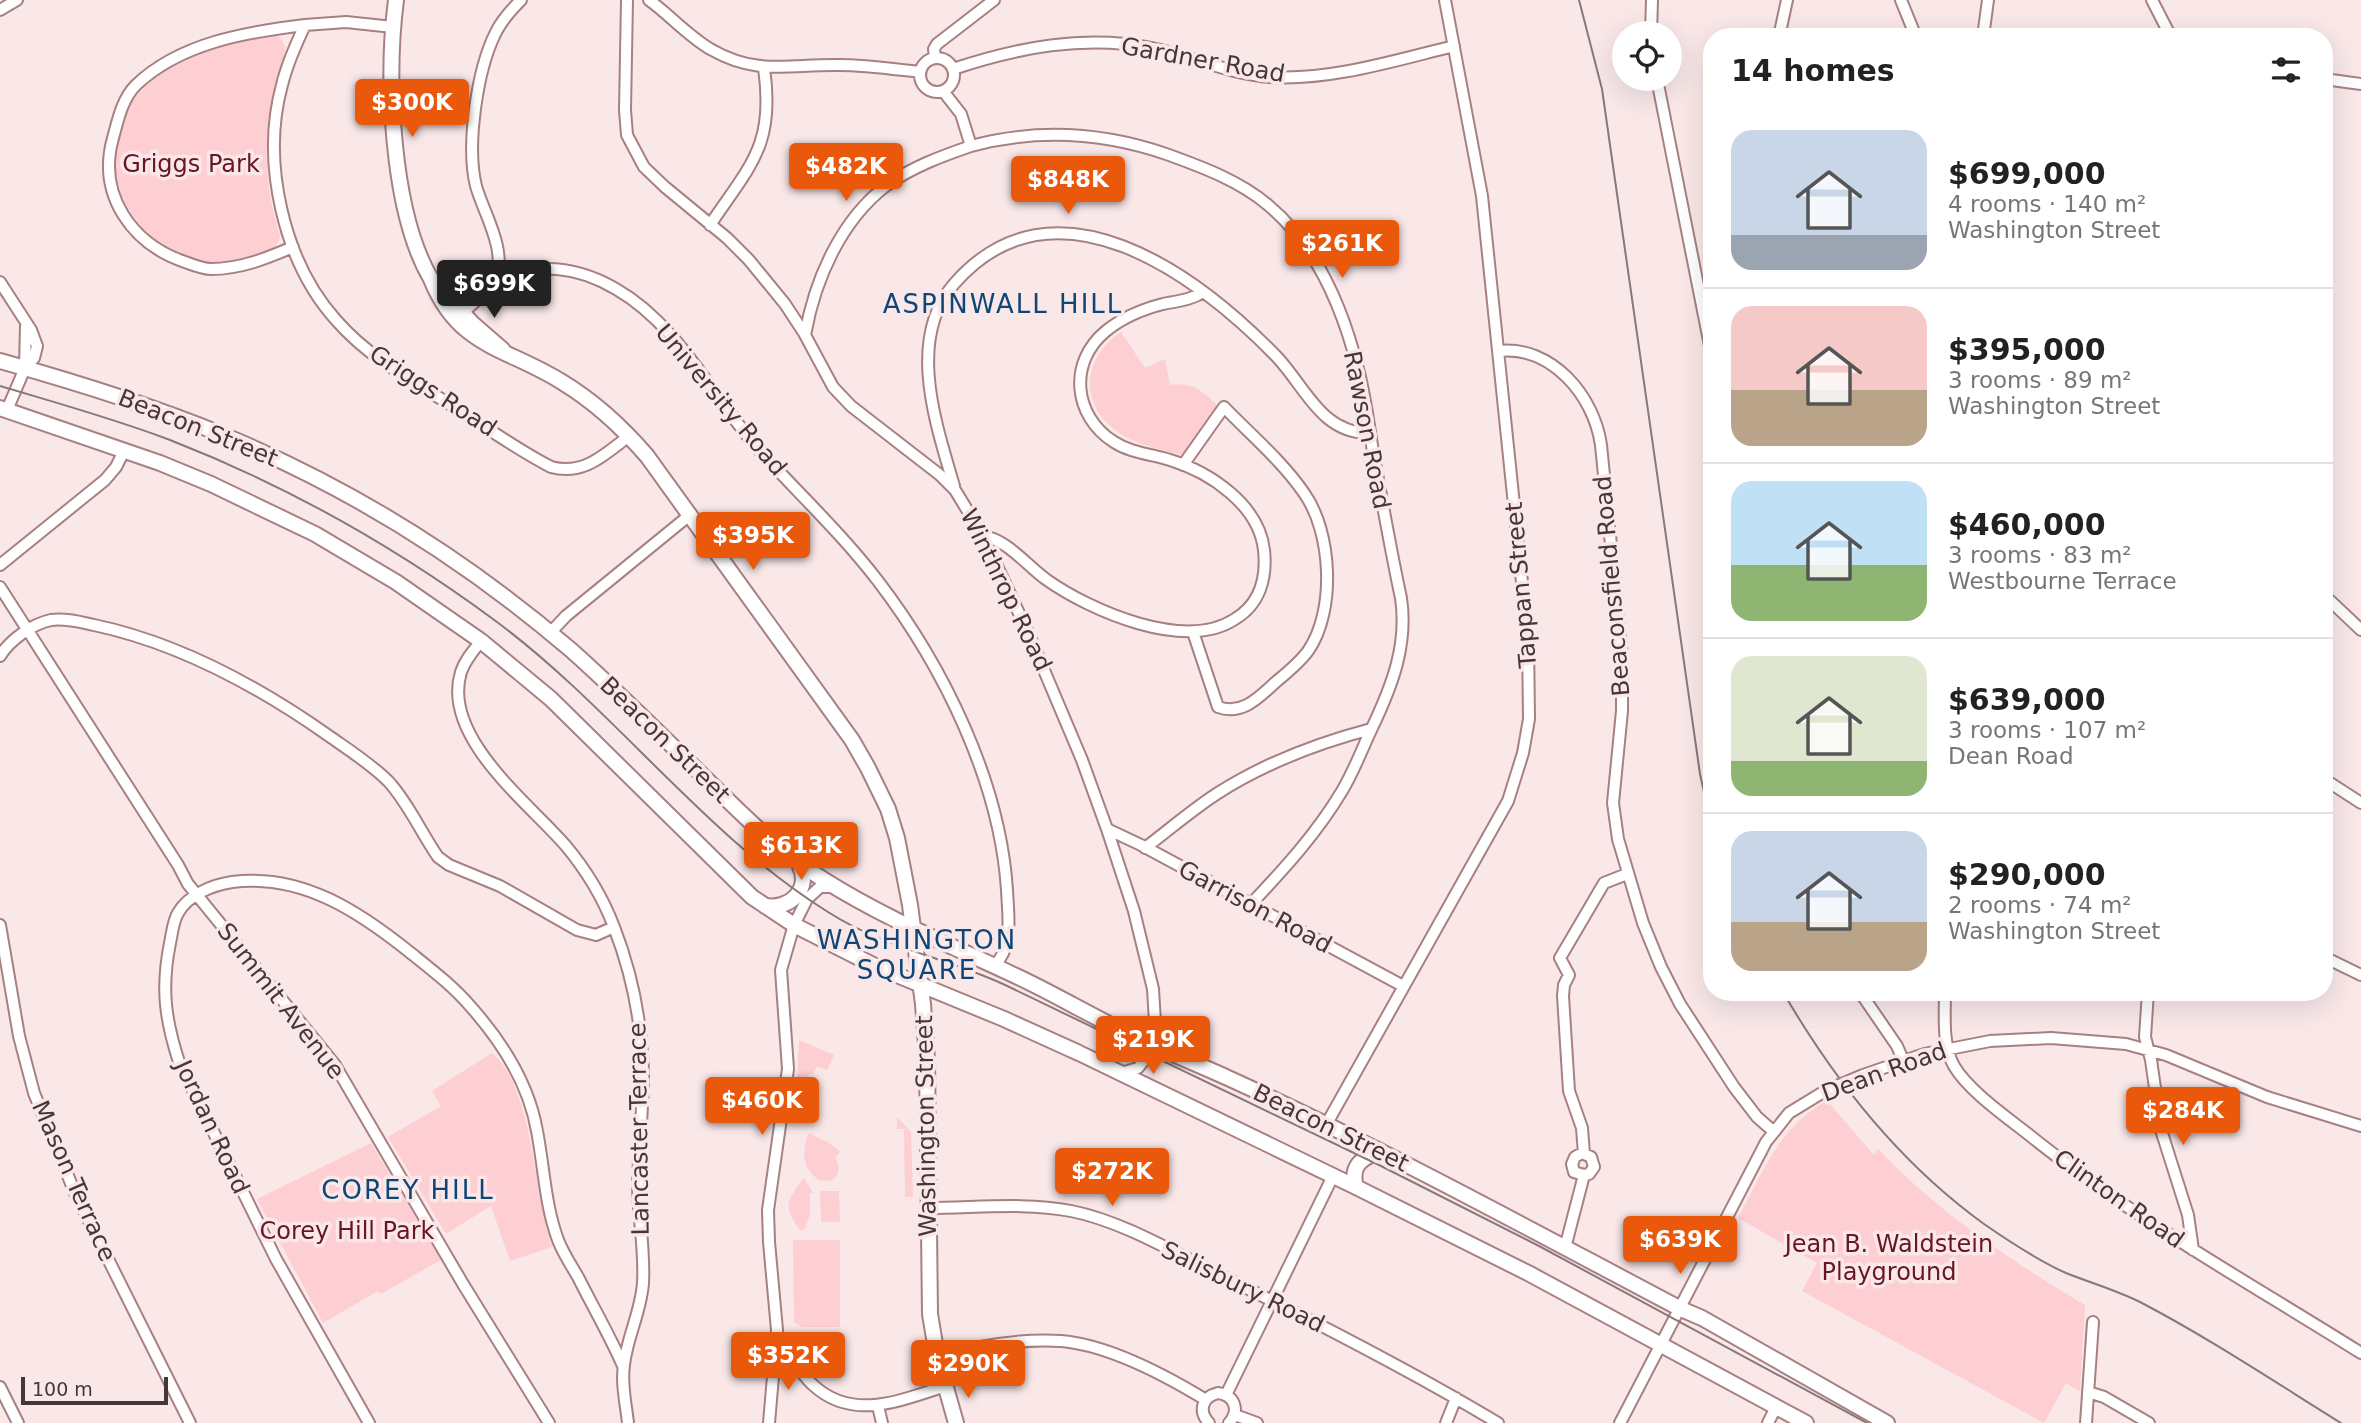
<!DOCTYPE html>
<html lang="en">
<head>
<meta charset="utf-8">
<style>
  body { margin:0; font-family:"DejaVu Sans",sans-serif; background:#f6f6f6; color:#222; height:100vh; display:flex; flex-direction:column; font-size:26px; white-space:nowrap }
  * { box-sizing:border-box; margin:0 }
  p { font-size:23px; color:#767676 }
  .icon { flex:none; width:38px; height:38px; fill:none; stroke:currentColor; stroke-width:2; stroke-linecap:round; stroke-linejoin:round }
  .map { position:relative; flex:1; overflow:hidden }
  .drawer { position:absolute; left:1703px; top:28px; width:630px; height:973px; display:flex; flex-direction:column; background:#fff; border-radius:28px; box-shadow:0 7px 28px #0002 }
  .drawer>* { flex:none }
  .tools { position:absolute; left:1612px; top:21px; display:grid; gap:14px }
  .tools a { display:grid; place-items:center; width:70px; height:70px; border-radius:50%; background:#fff; box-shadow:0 7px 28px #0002; font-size:35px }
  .scale { position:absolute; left:21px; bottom:18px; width:147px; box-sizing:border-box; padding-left:7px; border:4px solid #473637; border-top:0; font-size:19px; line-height:24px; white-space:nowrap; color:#473637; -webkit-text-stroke:5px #fae8e9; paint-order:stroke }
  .price { position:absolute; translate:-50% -60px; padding:0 16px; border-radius:7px; background:#ea580c; color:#fff; font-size:23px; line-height:46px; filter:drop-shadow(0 2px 4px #0008) }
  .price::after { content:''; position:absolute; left:50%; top:42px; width:21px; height:16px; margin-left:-10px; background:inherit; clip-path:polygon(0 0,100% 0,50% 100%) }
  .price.on { background:#222; color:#fff }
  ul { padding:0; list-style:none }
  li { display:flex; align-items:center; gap:21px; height:175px; padding:0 28px }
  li+li { border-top:2px solid #e0e0e0 }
  li span { display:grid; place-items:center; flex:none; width:196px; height:140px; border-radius:21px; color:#555 }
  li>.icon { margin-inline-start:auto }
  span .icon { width:84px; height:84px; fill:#fffc; stroke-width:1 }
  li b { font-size:30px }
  h2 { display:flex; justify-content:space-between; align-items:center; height:84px; padding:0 28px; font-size:30px }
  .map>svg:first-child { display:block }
</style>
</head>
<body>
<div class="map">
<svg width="2361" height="1423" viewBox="0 0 2361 1423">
  <rect width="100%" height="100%" fill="#fae8e9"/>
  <path fill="#fdced2" d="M273,33C280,37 285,42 285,50C285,60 273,89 271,102C263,147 266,193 280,236C278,250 265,254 253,258C143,290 63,152 154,79C188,52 232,42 273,33Z
    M1121,332L1145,368L1165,359L1170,385C1192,382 1201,390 1216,404L1217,411L1183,455C1166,451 1142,446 1126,437C1080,412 1078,361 1121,332Z
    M799,1040L834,1055L827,1070L817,1066L812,1075L809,1074L796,1104Z
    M492,1053C533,1086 534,1197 552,1247L510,1261L491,1206L446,1234L388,1137L441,1106L432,1091Z
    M1827,1101L1874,1155L1878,1149C1939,1213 2010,1260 2085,1305L2080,1391L2066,1383L2044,1423L1802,1291L1817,1263L1738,1218C1762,1174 1780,1125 1827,1101Z
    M897,1117L911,1132L913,1197H905L904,1129H897Z
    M809,1133L831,1144L840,1152L835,1158C840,1166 840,1174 833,1180L821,1181C802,1171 801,1150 809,1133Z
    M371,1143L441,1260L381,1294L378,1291L323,1323L257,1199Z
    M804,1178L813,1193H810V1216L806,1225L807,1227L801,1231C782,1206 786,1202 804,1178Z
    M820,1191H839L840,1222H821Z
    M793,1240H840V1327H801L794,1322Z"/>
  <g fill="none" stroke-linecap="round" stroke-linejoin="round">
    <g stroke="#a78083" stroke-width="14">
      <path id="minor" d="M627,0L625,110L627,135L644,167L665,187L727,238L749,260L785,304L804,333L833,387L851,406L940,475L955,490L983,536L1030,637L1082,760L1107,829L1134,911L1153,989L1155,1022L1146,1058L1138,1068L1121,1073
        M649,0C671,16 689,37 712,50C758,76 790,64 839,65C866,65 893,69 920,72
        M1901,0L1916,37
        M2152,0L2171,37
        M0,10L17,0
        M393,27L346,22L305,25C296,44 287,64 282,85C261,161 283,261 336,320C369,358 414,382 456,408C487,428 518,450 551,467C584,476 605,454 629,436
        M1651,33L1652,0
        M1779,37L1787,0
        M1983,37L1988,0
        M920 75a17 17 0 1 1 34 0a17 17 0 1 1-34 0Z
        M935,58L934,49L937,44L994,0
        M953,69C1016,48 1085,34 1152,48C1191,56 1230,74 1270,77C1330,81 1396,60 1454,46
        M1657,79L1712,356
        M2324,79L2361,84
        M943,91L961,114L971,146C1038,128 1103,132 1169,155C1202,167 1240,181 1268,205C1316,245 1343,309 1358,369C1366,398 1369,428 1374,458C1383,505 1391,552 1401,598C1408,645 1392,686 1372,728C1362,749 1354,771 1342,791C1317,833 1284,869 1251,904
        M710,225C751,164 775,145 764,68
        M293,247C267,258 241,269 211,269C203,269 193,265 185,262C132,244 97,195 113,138C118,120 122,99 136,85C180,43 246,32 305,25
        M495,280C538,262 577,266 616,289C679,325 713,398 760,451C799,494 842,534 878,581C943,666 1000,781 1007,890C1008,915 1014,947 994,966
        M0,282L31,330L37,346L34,358L25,368L7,410
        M462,314C472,303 489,292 495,279C508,251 483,212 476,186C466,146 477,71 495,34C501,21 511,10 521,0
        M805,335C815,279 841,220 887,185C912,167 942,156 971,146
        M1498,351C1552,345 1594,396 1601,445L1622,656V711L1613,803L1618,839L1643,923L1661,967L1680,1004L1734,1087L1757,1117L1773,1131
        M25,368L26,325
        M1183,465L1224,407C1251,435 1282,461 1304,493C1332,532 1336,611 1308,651C1300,662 1288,672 1277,681C1260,696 1243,716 1218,707L1193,632
        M954,486C936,424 906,339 954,284C1054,169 1196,274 1276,356C1305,386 1321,434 1370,433
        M983,536C1008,540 1027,566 1047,580C1091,611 1185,652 1235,619C1260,604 1267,578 1264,550C1259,505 1210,472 1170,460C1151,454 1131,453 1114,442C1073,416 1068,362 1106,331C1122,318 1143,309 1163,304C1178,301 1191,300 1203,292
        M0,565L105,480L116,467L124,451
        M0,587L178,865L188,884L335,1065L463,1284L549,1423
        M2324,595L2361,630
        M550,633L566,616L691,514
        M481,641C473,651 465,660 461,672C441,737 529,803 566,846C586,870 603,898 614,927C633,976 643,1030 643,1082C642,1116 639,1149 638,1183C638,1216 645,1249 643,1283C641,1312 627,1337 624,1365C621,1384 626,1404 628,1423
        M0,656C10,640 32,624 51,620C65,618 80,622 94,625C179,643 258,686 329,736C349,750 371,764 388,781C407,801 422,834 438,857L449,865L500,886L577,930L596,935L614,927
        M2324,779L2361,803
        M1107,829L1141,845L1403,986
        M1145,848C1170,829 1193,809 1218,793C1265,763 1318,743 1371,729
        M0,925L19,1036L34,1093L75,1193L190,1423
        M2324,957L2361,975
        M1860,992L1897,1046L1903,1060
        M1945,992C1945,1015 1942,1045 1954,1066C1968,1090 2005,1116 2028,1134C2132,1218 2248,1282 2361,1353
        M2148,992L2145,1037L2151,1060L2161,1130L2188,1215L2193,1250
        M1863,1075L1924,1054L1990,1041L2051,1038L2126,1044L2166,1055L2267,1097L2361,1126
        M1326,1125L1508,801L1523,753L1529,719L1528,640L1482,196L1445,0
        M1584,1154L1582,1128L1569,1091L1563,996L1564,985L1569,975L1560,958L1604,883L1627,874
        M928,1208C975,1208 1025,1202 1071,1211C1122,1221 1175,1253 1222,1276C1316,1322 1408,1369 1498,1423
        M1565,1248L1584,1175L1589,1174L1594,1167L1591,1157L1582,1153L1575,1157L1572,1164L1574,1172L1584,1175
        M937,1356C974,1347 1023,1338 1061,1341C1109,1345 1165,1375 1206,1400
        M776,1359C799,1360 798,1371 813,1385C853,1422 901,1400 946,1386
        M0,1387L18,1423
        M2088,1392L2104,1397L2149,1423
        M1226,1395L1333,1176
        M878,1406L882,1423
        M1235,1415L1257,1423
        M369,1423L276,1259L179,1062C165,1019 161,988 170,943C172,934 173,921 178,913C188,895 212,885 232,882C302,873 360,912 412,954C432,970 454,987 471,1007C502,1042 529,1084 537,1131C544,1167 545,1205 558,1240C563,1253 571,1265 578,1277C593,1307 610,1336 623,1366
        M769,1423L777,1330L769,1242L768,1210L788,1069L781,970L794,925L807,899L820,887H835
        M1209,1423C1198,1411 1202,1397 1218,1393C1235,1395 1240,1411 1229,1423
        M1446,1423L1456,1398
        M1620,1423L1766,1142L1789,1113L1825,1091
        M1768,1423L1776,1407
        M2086,1423L2093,1322"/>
    </g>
    <g stroke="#a78083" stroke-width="18">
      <path id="major" d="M396,0C386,77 391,211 431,279
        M503,350L472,323L431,279C459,348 506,347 562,382C595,402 622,427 647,456L852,740L868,768L888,809L897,838L910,905L923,1004L927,1059L930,1314L937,1356L956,1423
        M0,361C75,382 150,405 223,435C349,487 467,561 571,650C617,691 661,735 705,778C743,815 779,852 824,880C884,918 952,946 1016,976C1055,994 1091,1016 1129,1034C1162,1050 1195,1063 1228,1078C1382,1148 1531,1230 1681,1309L1702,1318L1887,1423
        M0,408L160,463L211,484L315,534L396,582L481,641L551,699L752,897L794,925L875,966L1004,1019L1079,1053L1356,1187L1528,1273L1806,1423
        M765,906C790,910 812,889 799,864
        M1356,1187C1350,1166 1361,1158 1380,1151"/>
    </g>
    <use href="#minor" stroke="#fff" stroke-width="10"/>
    <use href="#major" stroke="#fff" stroke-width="14"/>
    <path stroke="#897879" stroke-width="2" d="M1579,0L1602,89L1700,774L1712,828
      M0,386C57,403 115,419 170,440C288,486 396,547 497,622C615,710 703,834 828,912C884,948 944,957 1003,984L1381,1166L1539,1246L1867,1423
      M1783,992C1834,1080 1901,1164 1984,1224C2010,1242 2037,1260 2066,1273C2091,1283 2116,1290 2140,1302C2209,1338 2275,1382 2341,1423"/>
    <g stroke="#a78083" stroke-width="14" stroke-linecap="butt">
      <path id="minor-bridge" d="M1825,1091L1863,1075"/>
    </g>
    <use href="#minor-bridge" stroke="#fff" stroke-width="10"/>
  </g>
  <g text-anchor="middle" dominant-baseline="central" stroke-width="7" stroke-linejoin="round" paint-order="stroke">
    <g font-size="24" fill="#473637" stroke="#fae8e9">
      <text transform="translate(1203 60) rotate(10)">Gardner Road</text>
      <text transform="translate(433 391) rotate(33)">Griggs Road</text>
      <text transform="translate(721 400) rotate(50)">University Road</text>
      <text transform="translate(198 428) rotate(22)">Beacon Street</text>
      <text transform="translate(1367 430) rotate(79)">Rawson Road</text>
      <text transform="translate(1521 585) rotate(-95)">Tappan Street</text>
      <text transform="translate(1612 586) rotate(-95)">Beaconsfield Road</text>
      <text transform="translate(1006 590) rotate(64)">Winthrop Road</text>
      <text transform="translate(665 740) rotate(44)">Beacon Street</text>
      <text transform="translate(1255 907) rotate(28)">Garrison Road</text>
      <text transform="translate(281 1001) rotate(52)">Summit Avenue</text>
      <text transform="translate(1884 1072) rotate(-20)">Dean Road</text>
      <text transform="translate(926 1126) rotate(-91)">Washington Street</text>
      <text transform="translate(212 1127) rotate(65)">Jordan Road</text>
      <text transform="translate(1331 1128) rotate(26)">Beacon Street</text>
      <text transform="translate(639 1129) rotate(-91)">Lancaster Terrace</text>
      <text transform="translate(74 1181) rotate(66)">Mason Terrace</text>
      <text transform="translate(2119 1199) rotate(35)">Clinton Road</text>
      <text transform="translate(1243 1287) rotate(26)">Salisbury Road</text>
    </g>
    <g font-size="24" fill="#691527" stroke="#fae8e9">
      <text x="191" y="164">Griggs Park</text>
      <text x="347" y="1231">Corey Hill Park</text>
      <text x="1889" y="1244">Jean B. Waldstein<tspan x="1889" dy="28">Playground</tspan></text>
    </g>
    <g font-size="26" letter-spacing="2" fill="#0d4677" stroke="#fae8e9">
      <text x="1003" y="304">ASPINWALL HILL</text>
      <text x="917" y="940">WASHINGTON<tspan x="917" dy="30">SQUARE</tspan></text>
      <text x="408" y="1190">COREY HILL</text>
    </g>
  </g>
</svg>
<div class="tools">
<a><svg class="icon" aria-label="locate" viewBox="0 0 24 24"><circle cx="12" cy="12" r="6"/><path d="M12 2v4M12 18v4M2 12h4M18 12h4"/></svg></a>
</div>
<div class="scale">100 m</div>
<b class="price" style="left:412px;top:139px">$300K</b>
<b class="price" style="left:846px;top:203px">$482K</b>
<b class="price" style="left:1068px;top:216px">$848K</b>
<b class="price" style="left:1342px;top:280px">$261K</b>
<b class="price on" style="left:494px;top:320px">$699K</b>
<b class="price" style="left:753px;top:572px">$395K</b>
<b class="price" style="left:801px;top:882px">$613K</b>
<b class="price" style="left:1153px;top:1076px">$219K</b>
<b class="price" style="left:762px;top:1137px">$460K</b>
<b class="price" style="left:2183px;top:1147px">$284K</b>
<b class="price" style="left:1112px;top:1208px">$272K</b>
<b class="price" style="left:1680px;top:1276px">$639K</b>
<b class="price" style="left:788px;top:1392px">$352K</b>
<b class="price" style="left:968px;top:1400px">$290K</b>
<section class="drawer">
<h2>14 homes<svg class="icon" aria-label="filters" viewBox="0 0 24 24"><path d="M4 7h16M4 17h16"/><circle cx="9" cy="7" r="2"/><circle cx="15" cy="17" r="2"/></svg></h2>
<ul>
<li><span style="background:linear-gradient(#c9d6e8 75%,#9aa5b1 0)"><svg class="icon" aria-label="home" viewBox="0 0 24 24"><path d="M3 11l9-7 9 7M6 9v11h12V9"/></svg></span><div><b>$699,000</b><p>4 rooms · 140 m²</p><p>Washington Street</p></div></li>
<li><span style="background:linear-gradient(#f6c9c9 60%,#b9a48a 0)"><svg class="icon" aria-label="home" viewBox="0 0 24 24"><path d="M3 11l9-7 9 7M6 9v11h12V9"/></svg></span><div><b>$395,000</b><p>3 rooms · 89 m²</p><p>Washington Street</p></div></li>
<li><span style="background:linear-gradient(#bfe0f5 60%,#8fb573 0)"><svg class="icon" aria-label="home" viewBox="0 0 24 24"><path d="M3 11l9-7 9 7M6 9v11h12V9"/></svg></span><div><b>$460,000</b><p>3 rooms · 83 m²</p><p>Westbourne Terrace</p></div></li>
<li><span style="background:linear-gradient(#dfe7d0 75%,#8fb573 0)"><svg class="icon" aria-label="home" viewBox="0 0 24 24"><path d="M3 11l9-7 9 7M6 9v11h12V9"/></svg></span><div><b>$639,000</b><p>3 rooms · 107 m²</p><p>Dean Road</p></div></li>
<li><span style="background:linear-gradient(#c9d6e8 65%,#b9a48a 0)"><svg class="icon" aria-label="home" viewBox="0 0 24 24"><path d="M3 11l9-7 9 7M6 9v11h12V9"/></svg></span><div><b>$290,000</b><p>2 rooms · 74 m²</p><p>Washington Street</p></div></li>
</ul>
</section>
</div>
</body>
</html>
